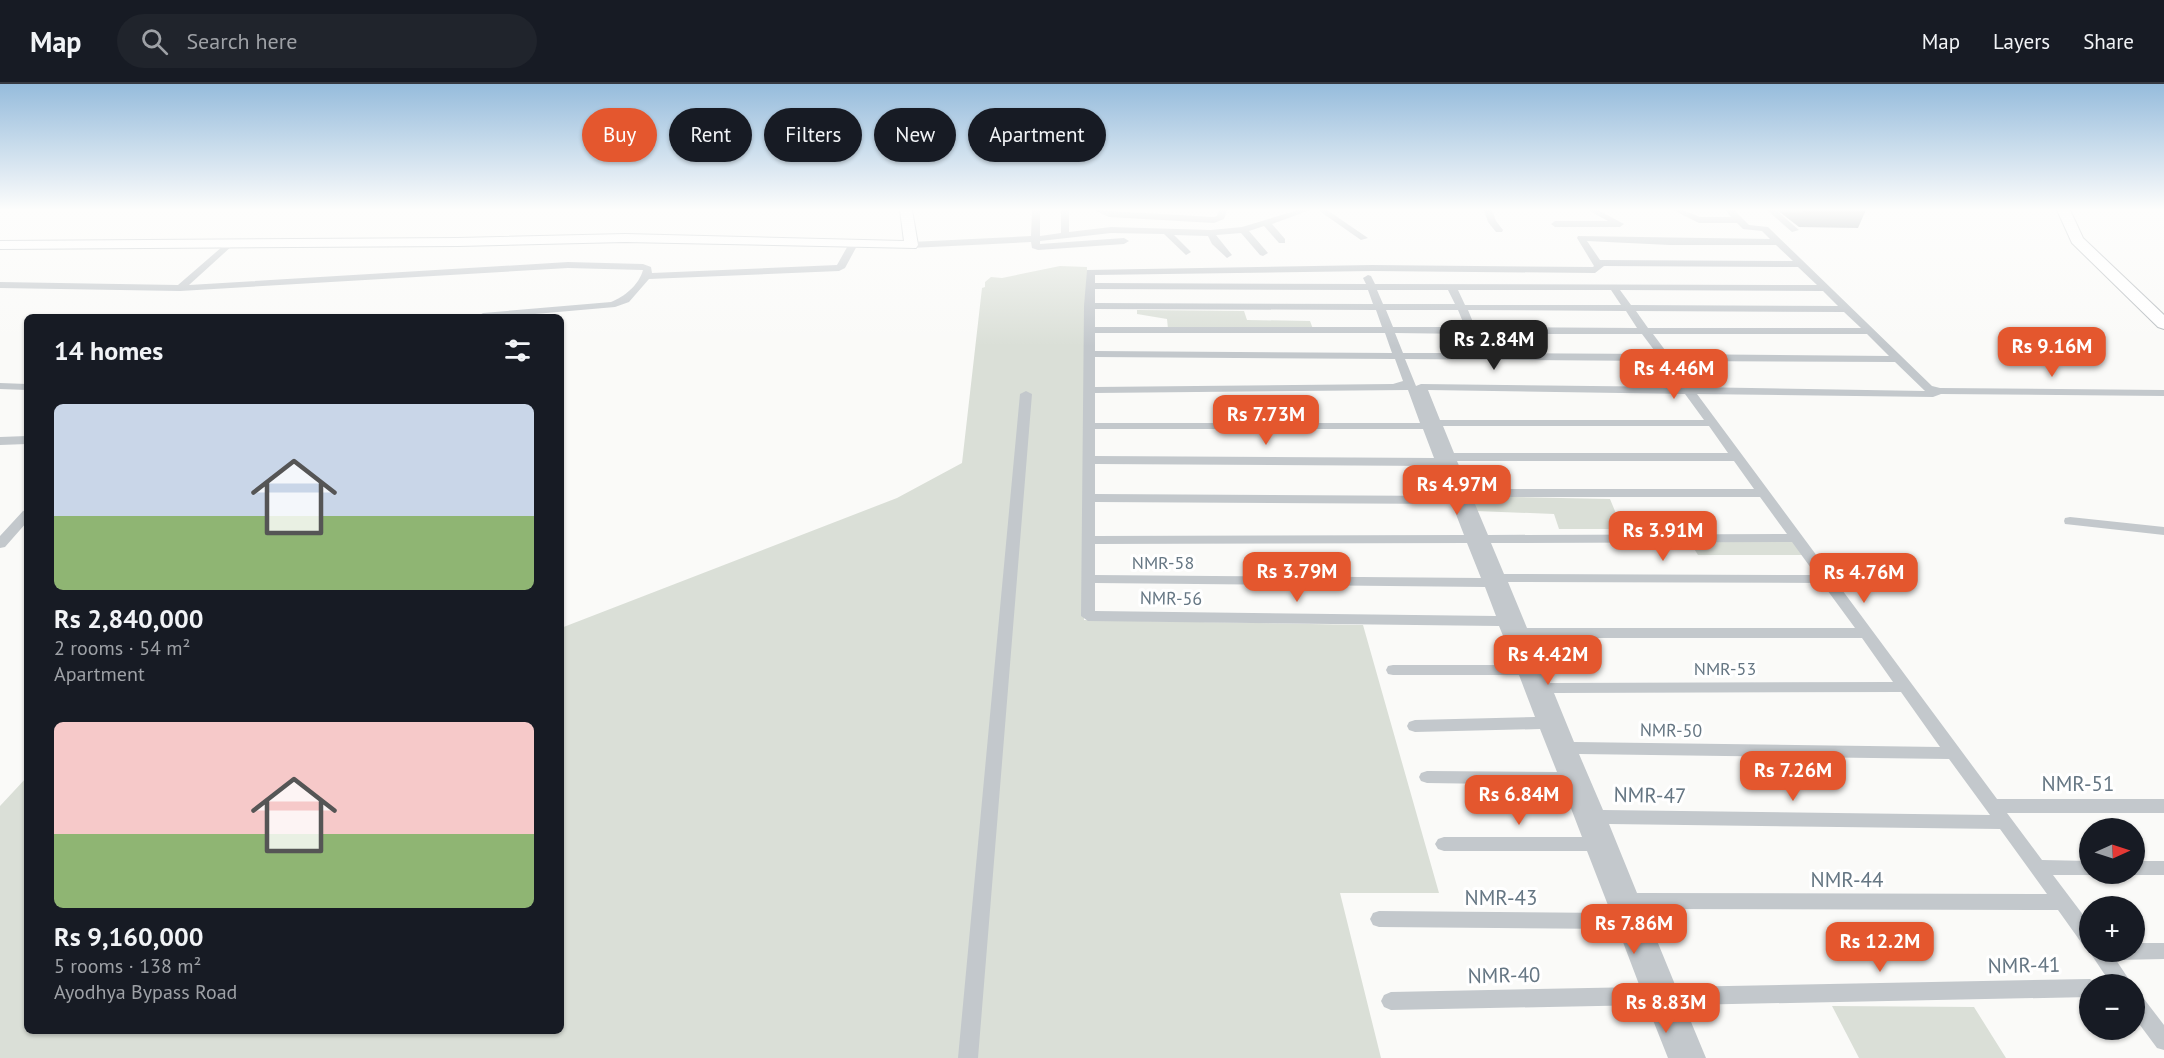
<!DOCTYPE html>
<html lang="en">
<head>
<meta charset="utf-8">
<style>
  body { margin:0; font-family:"PT Sans",sans-serif; background:#20242c; color:#f1f3f6; height:100vh; display:flex; flex-direction:column; font-size:22px; white-space:nowrap }
  * { box-sizing:border-box; margin:0 }
  p { font-size:20px; color:#9ea1a6 }
  .icon { flex:none; width:33px; height:33px; fill:none; stroke:currentColor; stroke-width:2; stroke-linecap:round; stroke-linejoin:round }
  .map { position:relative; flex:1; overflow:hidden }
  .drawer { position:absolute; left:24px; top:230px; width:540px; height:720px; display:flex; flex-direction:column; background:#171b24; border-radius:9px; box-shadow:0 2px 4px #0004 }
  .drawer>* { flex:none }
  .hud { position:absolute; left:582px; top:24px; width:570px; height:54px; display:flex; gap:12px }
  .needle { width:39px; rotate:87deg }
  .controls { position:absolute; left:2079px; top:734px; display:grid; gap:12px }
  .controls a { display:grid; place-items:center; width:66px; height:66px; border-radius:50%; background:#171b24; box-shadow:0 2px 4px #0004; font-size:30px }
  .price { position:absolute; translate:-50% -51px; padding:0 14px; border-radius:12px; background:#e4572e; color:#fff; font-size:20px; line-height:39px; filter:drop-shadow(0 2px 3px #0008) }
  .price::after { content:''; position:absolute; left:50%; top:36px; width:18px; height:14px; margin-left:-9px; background:inherit; clip-path:polygon(0 0,100% 0,50% 100%) }
  .price.current { background:#222; color:#fff }
  ul { padding:0; list-style:none }
  li { display:grid; align-content:center; gap:12px; height:318px; padding:0 30px }
  li span { display:grid; place-items:center; height:186px; border-radius:9px; color:#555 }
  li>.icon { margin-inline-start:auto }
  span .icon { width:108px; height:108px; fill:#fffc; stroke-width:1 }
  li b { font-size:26px }
  h2 { display:flex; justify-content:space-between; align-items:center; height:72px; padding:0 30px; font-size:26px }
  .chip { padding:0 21px; border-radius:27px; background:#171b24; box-shadow:0 2px 4px #0004; font-size:21px; line-height:54px }
  .chip.current { background:#e4572e; color:#fff }
  header { display:flex; align-items:center; gap:36px; box-sizing:border-box; height:84px; padding:0 30px; background:#171b24; border-bottom:2px solid #363941 }
  header strong { font-size:28px }
  nav { display:flex; gap:33px; margin-inline-start:auto; font-size:21px }
  .search { width:420px; height:54px; background:#20242c; display:flex; align-items:center; gap:15px; box-sizing:border-box; padding:0 21px; border-radius:33px; color:#9ea1a6; font-size:22px }
  .map>svg:first-child { display:block }
</style>
</head>
<body>
<header>
<strong>Map</strong>
<div class="search"><svg class="icon" aria-label="search" viewBox="0 0 24 24"><circle cx="10" cy="10" r="6"/><path d="M15 15l6 6"/></svg>Search here</div>
<nav><a>Map</a><a>Layers</a><a>Share</a></nav>
</header>
<div class="map">
<svg width="2164" height="974" viewBox="0 0 2164 974">
  <rect width="100%" height="100%" fill="#fafaf8"/>
  <path fill="#dadfd7" d="M1060,182L1087,183L1084,536L1363,541L1439,809H1340L1381,974H0V722L27,693V946H561V544L897,414L962,379L982,204L985,203V198L991,193L1002,194Z
    M1137,226L1244,227L1247,236L1310,237L1313,245H1168L1167,235L1137,230Z
    M1471,412L1610,415L1617,432L1646,433L1655,445H1559L1554,430L1476,427Z
    M1686,452L1797,454L1808,471H1698Z
    M1832,922L1974,923L2006,974H1859Z"/>
  <g fill="none" stroke-linecap="round" stroke-linejoin="round">
    <g stroke="#b3babf" stroke-width="2">
      <path id="secondary" d="M900,126H912L918,161L916,164L625,158L458,162L0,165V157L458,154L625,150L904,157Z"/>
    </g>
    <g stroke="#b5babe" stroke-width="2">
      <path id="primary" d="M2057,126H2070L2083,154L2164,231V245L2158,243L2072,159Z"/>
    </g>
    <path fill="#c3c8cc" fill-rule="evenodd" d="M1032,126H1040V152L1061,149V126H1069V148L1111,143L1211,146L1242,143L1298,126H1310L1272,140L1285,155V159H1279L1264,142L1249,147L1268,169L1263,172L1260,171L1241,149L1216,151L1232,171L1227,174L1212,160L1208,152L1174,151L1191,168L1186,171L1164,150L1111,149L1040,157V160L1124,154L1129,157L1124,160L1038,166L1032,164L1031,158L911,164L906,161L911,158L1031,152Z
      M1094,126L1213,133L1217,132L1219,126H1227L1224,135L1214,139L1109,133Z
      M1318,126H1327L1368,154L1361,156Z
      M1484,126H1492L1496,137L1503,146L1502,148H1496L1488,138Z
      M1588,126H1598L1624,140L1620,143H1555L1551,140L1555,137H1608Z
      M1673,126H1683L1700,133H1731L1725,126H1734L1749,141L1768,143L1932,302L1940,304L2164,306V312L1941,310L1933,313L1697,310L1997,715H2164V729H2007L2042,776L2090,777V789H2096L2090,791H2053L2090,840V863L2083,861L2058,826L1644,825L1676,903L2090,895L2098,900H2090V913L1684,921L1706,974H1668L1647,921L1391,926L1384,923L1381,917L1384,911L1391,908L1640,903L1618,845L1379,843L1373,841L1370,835L1373,829L1379,827L1611,829L1587,767H1444L1438,765L1435,760L1438,755L1444,753H1582L1562,701L1427,699L1421,697L1419,693L1421,689L1427,687L1557,688L1540,645L1415,648L1409,646L1407,642L1409,638L1415,636L1535,633L1519,591H1393L1388,590L1386,586L1388,582L1393,581H1515L1499,542L1088,537L1081,532L1084,222L1087,186L1372,181L1593,183L1594,182L1577,154L1578,152L1770,155L1762,147L1743,145L1737,139H1699ZM1587,157L1670,161H1776L1793,177L1600,176ZM1604,182L1798,183L1817,201L1375,200L1371,192L1368,191L1363,194L1366,200L1095,199V191L1372,187L1595,189ZM1095,205L1368,206L1373,220L1095,219ZM1377,206H1448L1455,220H1383ZM1458,206H1611L1621,221H1465ZM1620,206L1823,207L1838,222L1631,221ZM1095,225L1376,226L1382,243H1095ZM1386,226H1458L1465,243H1393ZM1468,226L1626,227L1637,244L1475,243ZM1636,227L1844,228L1861,244H1648ZM1095,249H1385L1392,269L1095,267ZM1395,249L1468,250L1476,269H1403ZM1478,250H1642L1657,270L1487,269ZM1653,250H1867L1889,272L1668,270ZM1095,273L1395,275L1403,297L1393,300L1095,303ZM1405,275L1661,277L1681,303L1421,300L1416,302ZM1673,277L1895,278L1925,307L1692,303ZM1408,306L1420,339H1095V309ZM1428,306L1685,310L1704,336H1440ZM1443,342H1709L1728,369H1454ZM1095,345H1423L1434,374L1095,372ZM1457,377H1734L1754,405H1469ZM1095,380L1437,382L1449,412L1095,410ZM1472,413H1760L1787,450L1488,451ZM1095,418L1452,420L1464,451L1095,452ZM1792,458L1816,491L1504,490L1491,459ZM1467,459L1481,494L1095,491V460ZM1508,498L1822,499L1855,544H1527ZM1095,499L1485,503L1496,532L1095,527ZM1531,554H1862L1893,598L1550,599ZM1901,608L1940,663L1574,658L1554,609ZM1579,670L1949,675L1990,731L1603,726ZM1609,740L2000,745L2047,810L1637,809Z
      M1767,126H1776L1799,146L1792,148Z
      M230,156L233,157V161L189,201L568,178L643,180L651,183L652,189L837,181L850,158L858,160L845,184L839,187L649,195L629,218L615,223L512,232H478L483,229L611,218C624,213 639,201 643,186L568,184L180,207L0,204V198L178,201Z
      M0,299L27,300V306L0,305Z
      M1026,307L1032,310L978,974H958L1020,310Z
      M27,352V360L0,361V353Z
      M27,426V438L5,463L0,464V452L23,427Z
      M2070,433L2164,443V451L2065,440L2064,437L2065,434Z
      M2134,777H2164V791H2134L2128,789H2134Z
      M2134,859H2164V875L2116,876L2132,900H2111L2089,867L2090,865V867H2134Z
      M2134,908L2141,911L2164,941V966L2157,964L2134,933Z"/>
    <use href="#secondary" fill="#fff" fill-rule="evenodd"/>
    <use href="#primary" fill="#fff" fill-rule="evenodd"/>
  </g>
  <path fill="#929a9f" d="M1777,126H1861L1865,128L1858,144L1799,143Z"/>
  <path fill="#aab3b9" stroke="#777d82" stroke-width="1.5" d="M1802,126H1861L1865,128H1806Z"/>
  <linearGradient id="sky" x2="0" y2="1"><stop stop-color="#96bcdc"/><stop offset="0.48" stop-color="#fdfdfc"/><stop offset="1" stop-color="#fdfdfc" stop-opacity="0"/></linearGradient>
  <rect width="2164" height="262" fill="url(#sky)"/>
  <g text-anchor="middle" dominant-baseline="central" stroke-width="6" stroke-linejoin="round" paint-order="stroke">
    <g font-size="18" fill="#657683" stroke="#fff">
      <text x="1163" y="478">NMR-58</text>
      <text transform="translate(1171 514) rotate(1)">NMR-56</text>
      <text x="1725" y="584">NMR-53</text>
      <text transform="translate(1671 646) rotate(1)">NMR-50</text>
    </g>
    <g font-size="21" fill="#657683" stroke="#fff">
      <text x="2078" y="699">NMR-51</text>
      <text transform="translate(1650 711) rotate(1)">NMR-47</text>
      <text x="1847" y="795">NMR-44</text>
      <text x="1501" y="813">NMR-43</text>
      <text transform="translate(2024 881) rotate(-1)">NMR-41</text>
      <text transform="translate(1504 891) rotate(-1)">NMR-40</text>
    </g>
  </g>
</svg>
<div class="controls">
<a><svg class="needle" viewBox="-14 -14 28 28"><path d="M0-13l5 13h-10z" fill="#e53935"/><path d="M0 13l5-13h-10z" fill="#9ea1a6"/></svg></a>
<a>+</a>
<a>−</a>
</div>
<b class="price current" style="left:1494px;top:287px">Rs 2.84M</b>
<b class="price" style="left:2052px;top:294px">Rs 9.16M</b>
<b class="price" style="left:1674px;top:316px">Rs 4.46M</b>
<b class="price" style="left:1266px;top:362px">Rs 7.73M</b>
<b class="price" style="left:1457px;top:432px">Rs 4.97M</b>
<b class="price" style="left:1663px;top:478px">Rs 3.91M</b>
<b class="price" style="left:1297px;top:519px">Rs 3.79M</b>
<b class="price" style="left:1864px;top:520px">Rs 4.76M</b>
<b class="price" style="left:1548px;top:602px">Rs 4.42M</b>
<b class="price" style="left:1793px;top:718px">Rs 7.26M</b>
<b class="price" style="left:1519px;top:742px">Rs 6.84M</b>
<b class="price" style="left:1634px;top:871px">Rs 7.86M</b>
<b class="price" style="left:1880px;top:889px">Rs 12.2M</b>
<b class="price" style="left:1666px;top:950px">Rs 8.83M</b>
<div class="hud">
<a class="chip current">Buy</a>
<a class="chip">Rent</a>
<a class="chip">Filters</a>
<a class="chip">New</a>
<a class="chip">Apartment</a>
</div>
<section class="drawer">
<h2>14 homes<svg class="icon" aria-label="filters" viewBox="0 0 24 24"><path d="M4 7h16M4 17h16"/><circle cx="9" cy="7" r="2"/><circle cx="15" cy="17" r="2"/></svg></h2>
<ul>
<li><span style="background:linear-gradient(#c9d6e8 60%,#8fb573 0)"><svg class="icon" aria-label="home" viewBox="0 0 24 24"><path d="M3 11l9-7 9 7M6 9v11h12V9"/></svg></span><div><b>Rs 2,840,000</b><p>2 rooms · 54 m²</p><p>Apartment</p></div></li>
<li><span style="background:linear-gradient(#f6c9c9 60%,#8fb573 0)"><svg class="icon" aria-label="home" viewBox="0 0 24 24"><path d="M3 11l9-7 9 7M6 9v11h12V9"/></svg></span><div><b>Rs 9,160,000</b><p>5 rooms · 138 m²</p><p>Ayodhya Bypass Road</p></div></li>
</ul>
</section>
</div>
</body>
</html>
